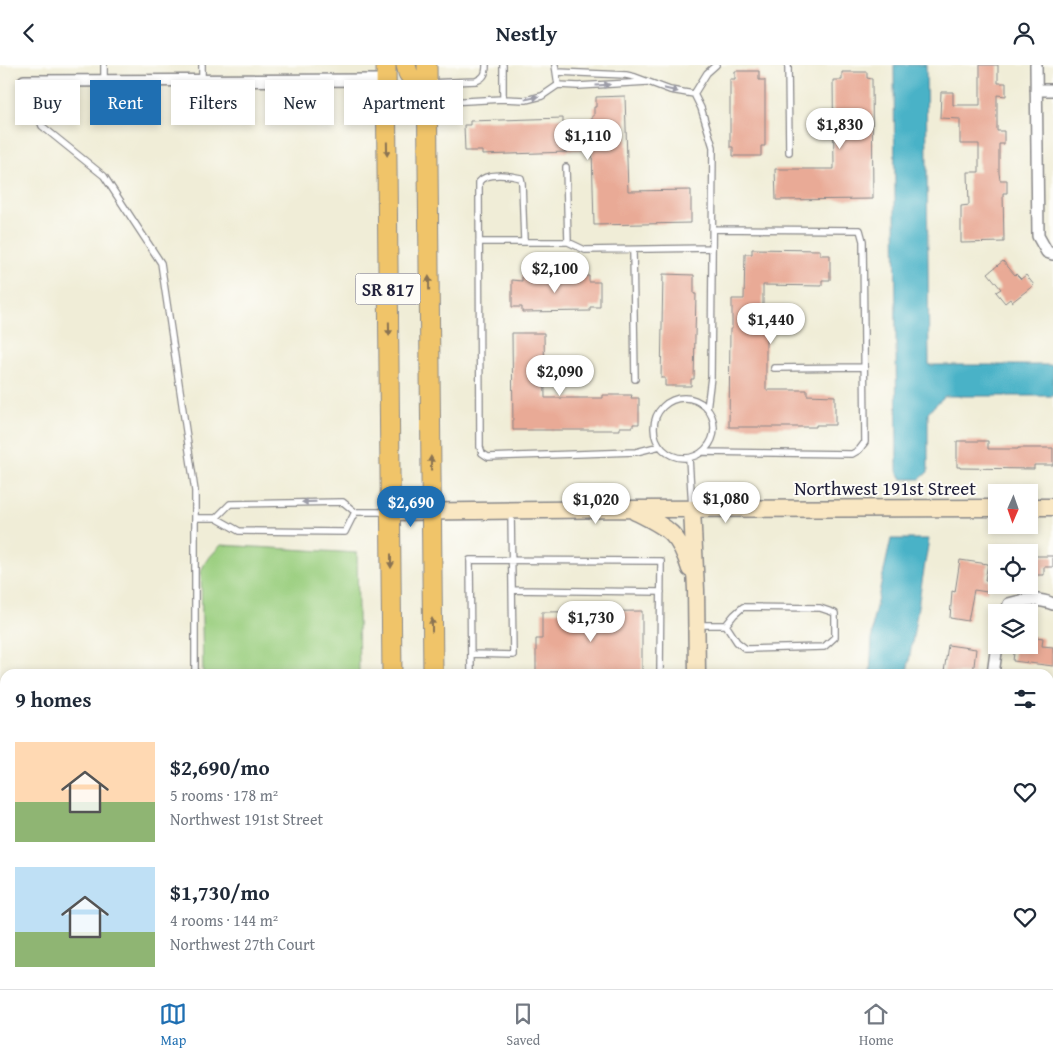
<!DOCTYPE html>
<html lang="en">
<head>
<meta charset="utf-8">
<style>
  body { margin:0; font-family:"Gentium Book Plus",serif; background:#f6f6f7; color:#1f2937; height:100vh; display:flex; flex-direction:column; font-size:19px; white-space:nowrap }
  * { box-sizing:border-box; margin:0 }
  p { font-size:16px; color:#747a83 }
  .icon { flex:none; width:28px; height:28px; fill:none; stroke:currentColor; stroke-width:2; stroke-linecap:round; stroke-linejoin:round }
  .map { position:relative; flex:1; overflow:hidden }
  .drawer { position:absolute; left:0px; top:604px; width:1054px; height:321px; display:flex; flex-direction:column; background:#fff; border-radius:15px 15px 0 0; box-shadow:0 2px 8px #0003 }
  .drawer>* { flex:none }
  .hud { position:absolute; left:15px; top:15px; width:500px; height:45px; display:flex; gap:10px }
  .needle { width:32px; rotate:182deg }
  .fabs { position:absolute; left:988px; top:419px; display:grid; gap:10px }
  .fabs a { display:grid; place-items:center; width:50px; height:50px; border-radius:0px; background:#fff; box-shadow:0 2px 8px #0003; font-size:25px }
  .price { position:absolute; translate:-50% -42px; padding:0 11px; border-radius:18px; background:#fff; color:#222; font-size:16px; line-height:32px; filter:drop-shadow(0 1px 2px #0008) }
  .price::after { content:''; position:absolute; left:50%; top:30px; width:15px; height:11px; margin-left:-8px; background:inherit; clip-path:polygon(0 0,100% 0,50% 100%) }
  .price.current { background:#1f6fb2; color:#fff }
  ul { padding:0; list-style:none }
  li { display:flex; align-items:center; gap:15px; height:125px; padding:0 15px }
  li span { display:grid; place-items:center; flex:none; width:140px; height:100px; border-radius:0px; color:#555 }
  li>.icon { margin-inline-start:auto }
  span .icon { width:60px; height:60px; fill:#fffc; stroke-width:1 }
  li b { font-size:21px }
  h2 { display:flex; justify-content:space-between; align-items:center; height:60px; padding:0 15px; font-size:21px }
  .pill { padding:0 18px; border-radius:0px; background:#fff; box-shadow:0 2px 8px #0003; font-size:18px; line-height:45px }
  .pill.current { background:#1f6fb2; color:#fff }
  header { display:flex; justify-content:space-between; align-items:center; height:65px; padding:0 15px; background:#fff; font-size:22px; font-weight:600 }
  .tabs { display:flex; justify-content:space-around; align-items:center; height:70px; border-top:1px solid #e0e1e3; background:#fff; font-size:14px; color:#747a83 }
  .tabs a { display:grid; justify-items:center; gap:2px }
  .tabs .current { color:#1f6fb2 }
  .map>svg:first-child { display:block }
</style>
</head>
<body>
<header><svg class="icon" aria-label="back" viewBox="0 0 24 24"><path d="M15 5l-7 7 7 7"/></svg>Nestly<svg class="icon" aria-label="person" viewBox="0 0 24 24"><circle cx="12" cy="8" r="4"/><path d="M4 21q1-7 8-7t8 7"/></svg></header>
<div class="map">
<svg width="1053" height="924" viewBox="0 0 1053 924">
  <rect width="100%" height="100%" fill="#fdfcf7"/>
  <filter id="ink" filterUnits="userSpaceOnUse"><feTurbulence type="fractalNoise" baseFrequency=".02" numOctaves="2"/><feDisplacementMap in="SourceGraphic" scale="10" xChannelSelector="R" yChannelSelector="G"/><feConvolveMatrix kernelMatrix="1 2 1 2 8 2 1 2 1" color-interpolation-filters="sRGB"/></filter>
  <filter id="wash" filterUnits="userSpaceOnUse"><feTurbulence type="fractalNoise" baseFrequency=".0096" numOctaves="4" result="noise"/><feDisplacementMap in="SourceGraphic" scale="20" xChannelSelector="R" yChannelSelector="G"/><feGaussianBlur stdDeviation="1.12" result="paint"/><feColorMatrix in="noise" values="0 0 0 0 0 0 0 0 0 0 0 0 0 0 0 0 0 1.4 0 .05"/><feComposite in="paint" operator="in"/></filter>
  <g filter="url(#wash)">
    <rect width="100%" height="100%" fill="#f0edd7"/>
    <path fill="#9bcf80" stroke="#5e785e" d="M221,480L357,488L359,609H203L201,506L206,496Z"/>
    <path fill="#48b2c7" stroke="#356a81" d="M894,0H926L929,300H1053V331H945L928,347V407L920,414H902L897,406Z
      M891,474H929L907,609H870L873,555Z"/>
    <g id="blocks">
      <path fill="#e9aa96" d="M980,0H998V18H1006V31L997,30V66H1004V79H999V108L1000,115H1007V128H1003L1004,177L961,178V141L969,140L968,107H979V79H960V54L940,53L941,27H953V40H980Z
        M735,6H759V15H765V81H761V91H733V82H730V14H735Z
        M842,7H867V13L872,14L873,134L776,135L775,104H834L833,15H842Z
        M625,31L628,126L691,125V158L594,160L592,84L567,85V87L482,90V86H465L464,60H470V56L563,53V58L592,57V51H594V42H596V32Z
        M752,184L820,185V190H830V215H822V221L763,220V255H766V325H807V330L835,331V360H816V362H729L730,264H732V234H744L745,189H752Z
        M1003,196L1015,210L1016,209L1021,214L1026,210L1034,220L1012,237L1010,234L1005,238L996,227L1001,224L988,208Z
        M663,209L694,210V229H696L694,314H691V321H665V313H661Z
        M522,210L589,211V217H600V242H590V246L522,247V242H512V215L522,216Z
        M512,268H544L545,333H603V330H632L631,333H639V359H633V362H620V365H513Z
        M957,376H988V384H1018V383H1053V400H1034V404L960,403V402H957Z
        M1029,491H1053V502H1044V510H1029Z
        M960,495L988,499L985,515H989L987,527L974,525L968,556L950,553L952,526L955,527Z
        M642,546V609H605V607L536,608V574H542V547Z
        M1029,571L1043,573L1042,581L1053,582V601L1013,596L1015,580H1029Z
        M948,580L976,584L973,609L944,607Z"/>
    </g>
  </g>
  <g filter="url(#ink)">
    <use href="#blocks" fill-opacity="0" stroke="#898889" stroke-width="1"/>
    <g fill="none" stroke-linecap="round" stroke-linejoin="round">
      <g stroke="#898889" stroke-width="8">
        <path id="lane" d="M104,0V16
          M202,0V15
          M555,0L558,20
          M788,0L789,87
          M557,7L626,10L635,12L670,25L694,29
          M24,17L42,61L104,111L161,198L195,426V609
          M429,18L476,16C484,13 486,9 486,0
          M694,29L701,43L713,82L711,312L707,344
          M694,29L707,8L716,0
          M503,34V0
          M429,38L503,34L526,35L542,31L558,20L578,21L648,17
          M566,102L568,177
          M524,176L522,118L521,113C510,110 486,107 479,117L480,382L482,388L488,392L636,387L660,381
          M479,177H568L585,185L712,183
          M633,185L635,314
          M774,303L864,302
          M654 363a30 30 0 1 1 60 0a30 30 0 1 1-60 0Z
          M703,387L852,389L859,385L865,377L863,176L860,165L712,164
          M689,393L692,443
          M196,453H216L239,466L345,467L355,447
          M216,453L230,439L343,437L355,447H387
          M512,525L661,527
          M743,542L820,543L835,548V572L824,582L746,584L737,577L726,560L734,550Z
          M699,560H726
          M471,589L513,590L511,448
          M471,609L470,495L661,496L660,609
          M0,761H5
          M0,806H5
          M0,841H5
          M0,865L5,867
          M148,920L152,924
          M197,920V924
          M276,920V924
          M326,920V924
          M475,920V924
          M552,920V924
          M87,924L88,920
          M582,924V920
          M660,924L663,920"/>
      </g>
      <g stroke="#898889" stroke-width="14">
        <path id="street" d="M1036,0L1038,171L1047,187L1053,189
          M24,16L386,15
          M1036,25H1053
          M1006,548L1009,539C1024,534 1039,533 1053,539
          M993,609L997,580
          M1049,698H1053
          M1049,855L1053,854
          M831,920L832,924
          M735,924L738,920"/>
      </g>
      <g stroke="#898889" stroke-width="19">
        <path id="secondary" d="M1029,442H1053
          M692,444L696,525L697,609
          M634,446C666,462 679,467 690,504
          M391,447L630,444L996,443
          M698,920V924"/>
      </g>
      <g stroke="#898889" stroke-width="21">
        <path id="primary" d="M386,0L392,609
          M406,0L408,8L427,38
          M427,0L433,609
          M394,920V924
          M435,920V924"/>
      </g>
      <path stroke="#898889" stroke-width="2.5" stroke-dasharray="1 4" stroke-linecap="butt" d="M0,885L5,886
        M216,920L217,924
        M177,924L179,923
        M256,924V920"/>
      <use href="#lane" stroke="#fff" stroke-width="5.5"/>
      <use href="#street" stroke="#fff" stroke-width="11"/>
      <use href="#secondary" stroke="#f9e7c3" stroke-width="16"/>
      <use href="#primary" stroke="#f0c469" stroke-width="19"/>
    </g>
    <defs><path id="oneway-solid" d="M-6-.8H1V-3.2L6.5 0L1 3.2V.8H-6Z" transform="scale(1.25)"/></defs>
    <g fill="#9c9ca7">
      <use href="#oneway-solid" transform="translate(603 20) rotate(-3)"/>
      <use href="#oneway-solid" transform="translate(671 25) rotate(14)"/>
      <use href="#oneway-solid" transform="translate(532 33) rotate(-12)"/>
      <use href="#oneway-solid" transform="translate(309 437) rotate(179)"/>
    </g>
    <g fill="#897352">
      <use href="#oneway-solid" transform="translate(387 84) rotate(89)"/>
      <use href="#oneway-solid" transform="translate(429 218) rotate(-91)"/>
      <use href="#oneway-solid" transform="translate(389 264) rotate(89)"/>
      <use href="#oneway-solid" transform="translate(431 398) rotate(-91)"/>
      <use href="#oneway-solid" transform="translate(391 496) rotate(90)"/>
      <use href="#oneway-solid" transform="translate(432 560) rotate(-90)"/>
    </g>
  </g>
  <g text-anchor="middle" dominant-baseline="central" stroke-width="4" stroke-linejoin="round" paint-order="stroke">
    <rect fill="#fdfcf7" stroke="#646373" stroke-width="1" x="355.5" y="208.5" width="65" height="31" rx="4"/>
    <g font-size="18" font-weight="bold" fill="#22223b">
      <text x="388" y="224">SR 817</text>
    </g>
    <g font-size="19" fill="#22223b" stroke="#fdfcf7">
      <text x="885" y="423">Northwest 191st Street</text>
    </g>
  </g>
</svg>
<div class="fabs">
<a><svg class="needle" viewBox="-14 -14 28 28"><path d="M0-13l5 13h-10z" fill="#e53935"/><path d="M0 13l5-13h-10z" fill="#747a83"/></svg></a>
<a><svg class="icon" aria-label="locate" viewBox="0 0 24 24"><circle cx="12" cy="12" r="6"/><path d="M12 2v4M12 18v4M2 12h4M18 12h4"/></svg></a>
<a><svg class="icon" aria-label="layers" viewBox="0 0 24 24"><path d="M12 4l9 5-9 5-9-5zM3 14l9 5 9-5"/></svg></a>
</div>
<b class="price" style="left:840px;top:85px">$1,830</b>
<b class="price" style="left:588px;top:96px">$1,110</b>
<b class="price" style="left:555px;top:229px">$2,100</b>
<b class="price" style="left:771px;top:280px">$1,440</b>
<b class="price" style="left:560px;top:332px">$2,090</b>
<b class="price" style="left:726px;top:459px">$1,080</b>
<b class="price" style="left:596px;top:460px">$1,020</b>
<b class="price current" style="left:411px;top:463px">$2,690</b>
<b class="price" style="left:591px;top:578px">$1,730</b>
<div class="hud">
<a class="pill">Buy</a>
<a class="pill current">Rent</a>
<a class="pill">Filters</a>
<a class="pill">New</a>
<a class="pill">Apartment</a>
</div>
<section class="drawer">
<h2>9 homes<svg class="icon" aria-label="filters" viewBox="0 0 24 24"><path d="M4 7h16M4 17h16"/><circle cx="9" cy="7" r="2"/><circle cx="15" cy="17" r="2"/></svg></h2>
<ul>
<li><span style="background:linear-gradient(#ffd9b3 60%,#8fb573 0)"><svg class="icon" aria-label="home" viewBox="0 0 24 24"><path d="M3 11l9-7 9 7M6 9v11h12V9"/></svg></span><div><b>$2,690/mo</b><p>5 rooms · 178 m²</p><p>Northwest 191st Street</p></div><svg class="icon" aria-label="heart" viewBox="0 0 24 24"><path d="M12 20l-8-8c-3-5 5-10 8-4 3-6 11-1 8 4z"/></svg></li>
<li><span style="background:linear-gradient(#bfe0f5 65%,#8fb573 0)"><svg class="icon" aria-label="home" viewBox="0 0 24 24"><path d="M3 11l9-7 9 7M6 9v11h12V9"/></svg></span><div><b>$1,730/mo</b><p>4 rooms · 144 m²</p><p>Northwest 27th Court</p></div><svg class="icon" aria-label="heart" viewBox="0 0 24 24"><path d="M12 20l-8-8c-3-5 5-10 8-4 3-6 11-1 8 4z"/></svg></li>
</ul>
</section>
</div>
<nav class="tabs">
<a class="current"><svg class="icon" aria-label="map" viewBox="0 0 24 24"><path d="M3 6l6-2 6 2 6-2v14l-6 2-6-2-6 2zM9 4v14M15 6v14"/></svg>Map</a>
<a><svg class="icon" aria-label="saved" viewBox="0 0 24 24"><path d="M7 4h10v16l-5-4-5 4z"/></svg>Saved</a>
<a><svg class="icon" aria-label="home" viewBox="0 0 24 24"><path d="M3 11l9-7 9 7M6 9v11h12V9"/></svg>Home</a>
</nav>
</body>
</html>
